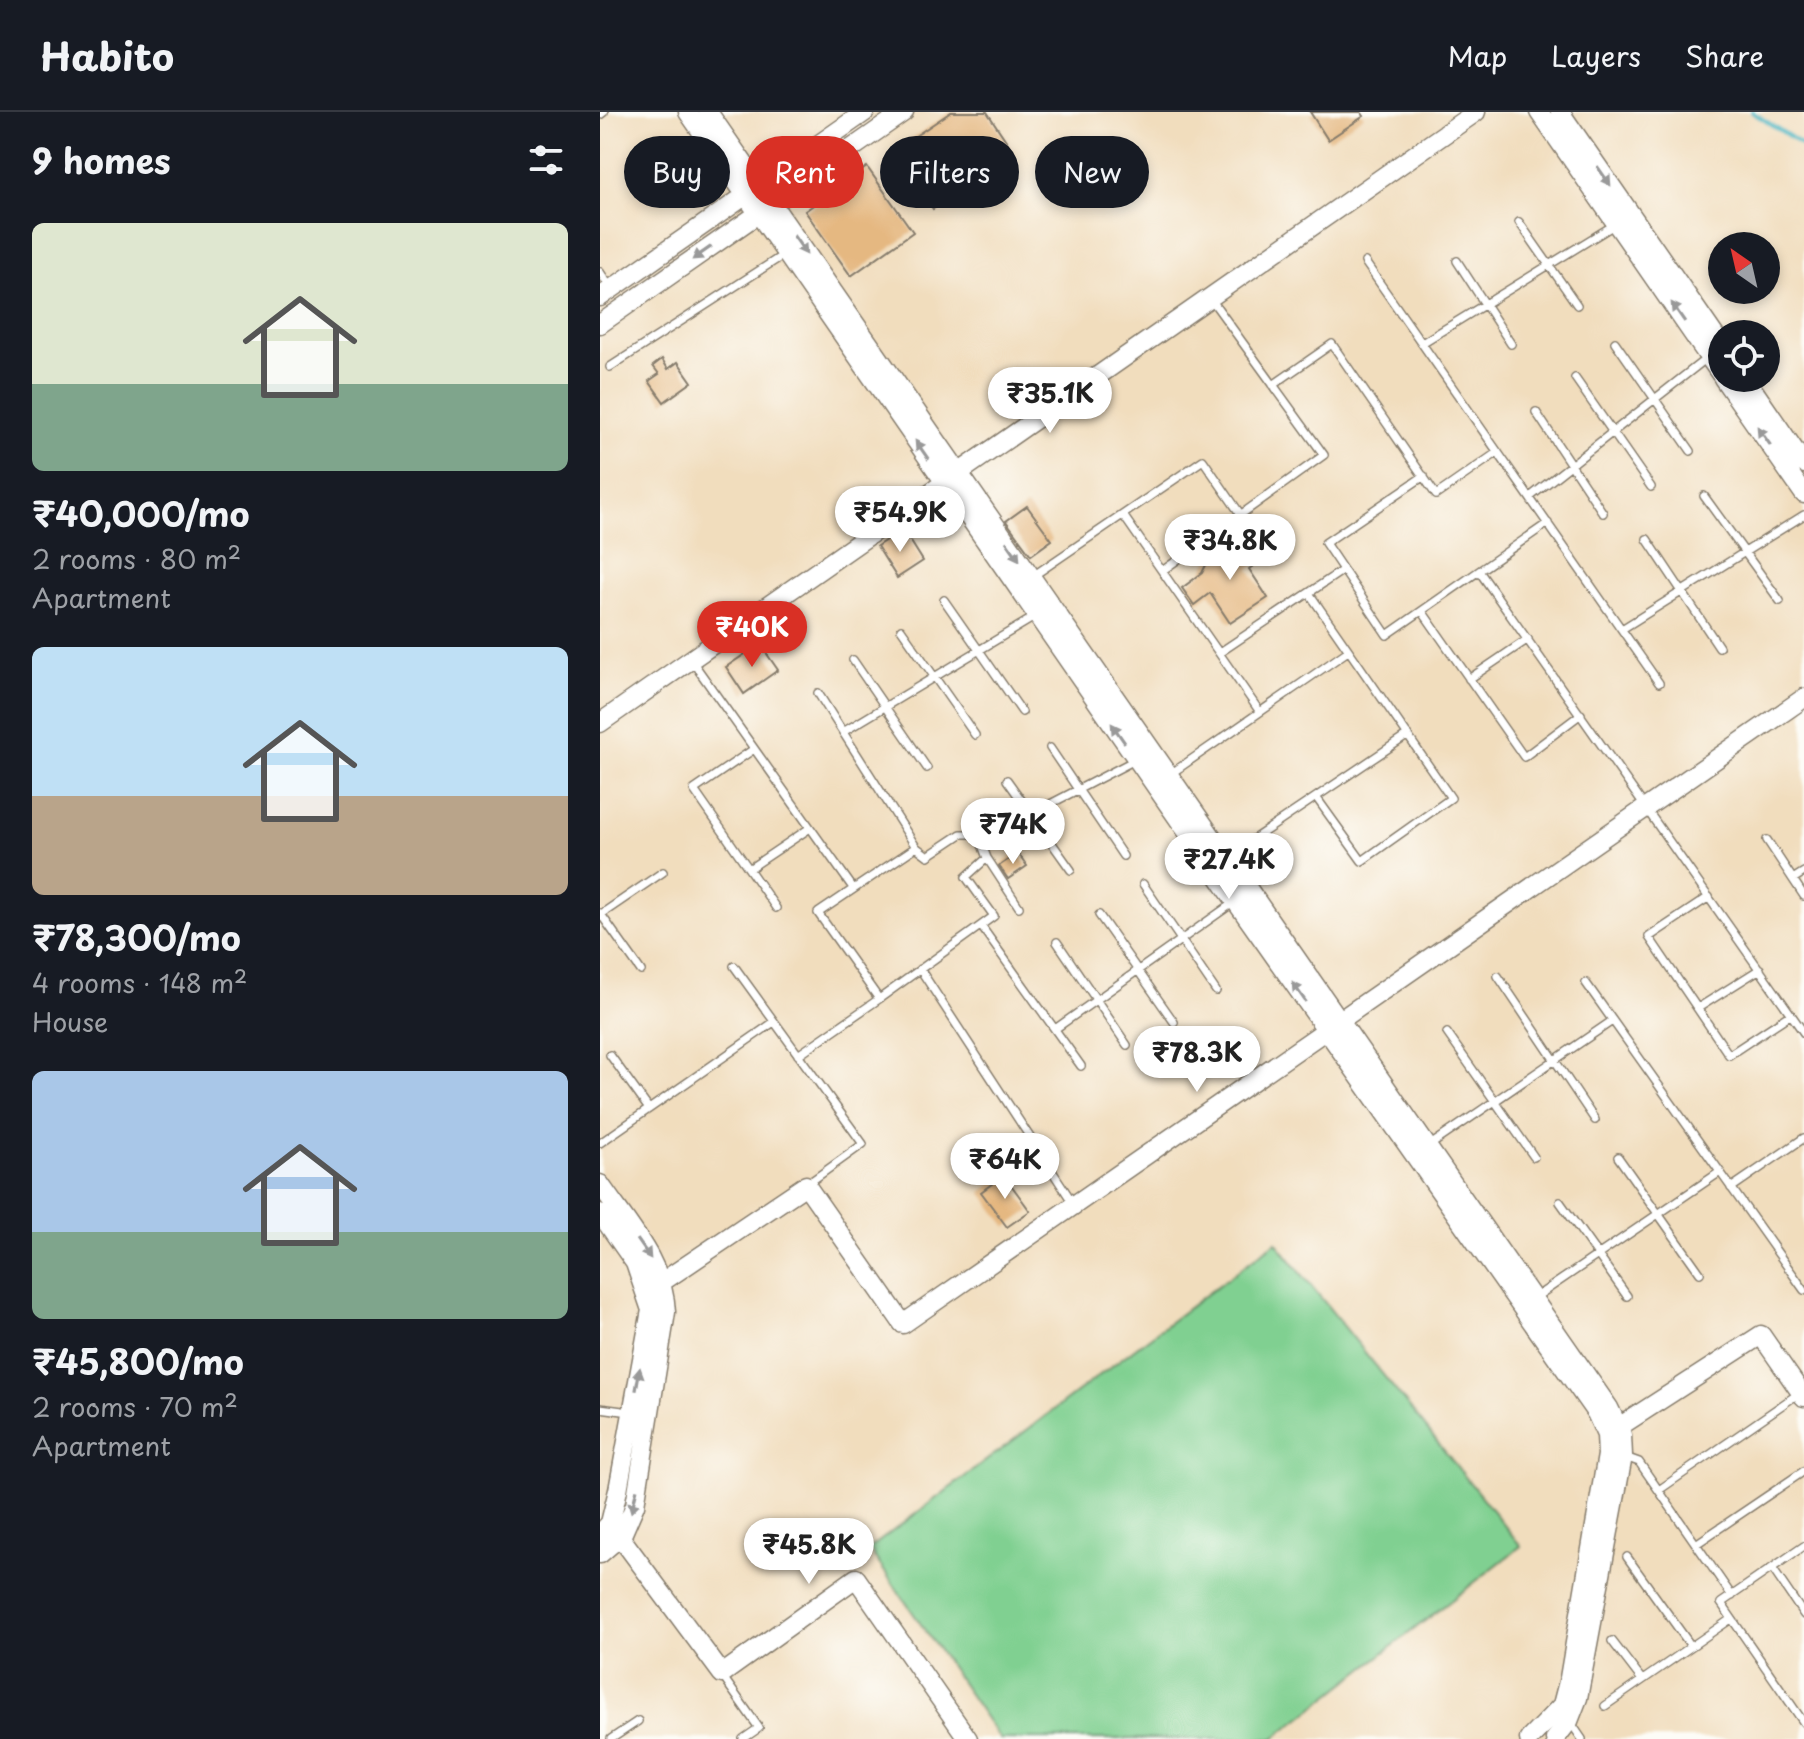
<!DOCTYPE html>
<html lang="en">
<head>
<meta charset="utf-8">
<style>
  body { margin:0; font-family:"Playpen Sans",sans-serif; background:#242831; color:#f1f3f6; height:100vh; display:flex; flex-direction:column; font-size:30px; white-space:nowrap }
  * { box-sizing:border-box; margin:0 }
  p { font-size:26px; color:#9ea1a6 }
  .icon { flex:none; width:44px; height:44px; fill:none; stroke:currentColor; stroke-width:2; stroke-linecap:round; stroke-linejoin:round }
  .map { position:relative; flex:1; overflow:hidden }
  .side { display:flex; flex-direction:column; background:#171b24; width:600px }
  .side>* { flex:none }
  .banner { position:absolute; left:24px; top:24px; width:760px; height:72px; display:flex; gap:16px }
  .needle { width:52px; rotate:326deg }
  .buttons { position:absolute; left:1108px; top:120px; display:grid; gap:16px }
  .buttons a { display:grid; place-items:center; width:72px; height:72px; border-radius:50%; background:#171b24; box-shadow:0 4px 12px #0003; font-size:40px }
  .price { position:absolute; translate:-50% -68px; padding:0 18px; border-radius:28px; background:#fff; color:#222; font-size:26px; line-height:52px; filter:drop-shadow(0 2px 4px #0008) }
  .price::after { content:''; position:absolute; left:50%; top:48px; width:24px; height:18px; margin-left:-12px; background:inherit; clip-path:polygon(0 0,100% 0,50% 100%) }
  .price.on { background:#d93025; color:#fff }
  ul { padding:0; list-style:none }
  li { display:grid; align-content:center; gap:16px; height:424px; padding:0 32px }
  li span { display:grid; place-items:center; height:248px; border-radius:12px; color:#555 }
  li>.icon { margin-inline-start:auto }
  span .icon { width:144px; height:144px; fill:#fffc; stroke-width:1 }
  li b { font-size:34px }
  h2 { display:flex; justify-content:space-between; align-items:center; height:96px; padding:0 32px; font-size:34px }
  .pill { padding:0 28px; border-radius:36px; background:#171b24; box-shadow:0 4px 12px #0003; font-size:28px; line-height:72px }
  .pill.on { background:#d93025; color:#fff }
  header { display:flex; align-items:center; gap:48px; box-sizing:border-box; height:112px; padding:0 40px; background:#171b24; border-bottom:2px solid #363941 }
  header strong { font-size:38px }
  nav { display:flex; gap:44px; margin-inline-start:auto; font-size:28px }
  main { display:flex; flex:1; min-height:0 }
  .map>svg:first-child { display:block }
</style>
</head>
<body>
<header>
<strong>Habito</strong>
<nav><a>Map</a><a>Layers</a><a>Share</a></nav>
</header>
<main>
<section class="side">
<h2>9 homes<svg class="icon" aria-label="filters" viewBox="0 0 24 24"><path d="M4 7h16M4 17h16"/><circle cx="9" cy="7" r="2"/><circle cx="15" cy="17" r="2"/></svg></h2>
<ul>
<li><span style="background:linear-gradient(#dfe7d0 65%,#7fa58c 0)"><svg class="icon" aria-label="home" viewBox="0 0 24 24"><path d="M3 11l9-7 9 7M6 9v11h12V9"/></svg></span><div><b>₹40,000/mo</b><p>2 rooms · 80 m²</p><p>Apartment</p></div></li>
<li><span style="background:linear-gradient(#bfe0f5 60%,#b9a48a 0)"><svg class="icon" aria-label="home" viewBox="0 0 24 24"><path d="M3 11l9-7 9 7M6 9v11h12V9"/></svg></span><div><b>₹78,300/mo</b><p>4 rooms · 148 m²</p><p>House</p></div></li>
<li><span style="background:linear-gradient(#a9c7e8 65%,#7fa58c 0)"><svg class="icon" aria-label="home" viewBox="0 0 24 24"><path d="M3 11l9-7 9 7M6 9v11h12V9"/></svg></span><div><b>₹45,800/mo</b><p>2 rooms · 70 m²</p><p>Apartment</p></div></li>
</ul>
</section>
<div class="map">
<svg width="1204" height="1627" viewBox="0 0 1204 1627">
  <rect width="100%" height="100%" fill="#fdfcf7"/>
  <filter id="ink" filterUnits="userSpaceOnUse"><feTurbulence type="fractalNoise" baseFrequency=".0125" numOctaves="2"/><feDisplacementMap in="SourceGraphic" scale="16" xChannelSelector="R" yChannelSelector="G"/><feConvolveMatrix kernelMatrix="1 2 1 2 8 2 1 2 1" color-interpolation-filters="sRGB"/></filter>
  <filter id="wash" filterUnits="userSpaceOnUse"><feTurbulence type="fractalNoise" baseFrequency=".006" numOctaves="4" result="noise"/><feDisplacementMap in="SourceGraphic" scale="32" xChannelSelector="R" yChannelSelector="G"/><feGaussianBlur stdDeviation="1.8" result="paint"/><feColorMatrix in="noise" values="0 0 0 0 0 0 0 0 0 0 0 0 0 0 0 0 0 1.4 0 .05"/><feComposite in="paint" operator="in"/></filter>
  <g filter="url(#wash)">
    <rect width="100%" height="100%" fill="#f1ddbd"/>
    <path fill="#80d091" stroke="#4e7656" stroke-width="2" d="M676,1130L921,1434L673,1627H400L269,1437Z"/>
    <g fill="none" stroke-linecap="round" stroke-linejoin="round">
      <path stroke="#47b5c1" stroke-width="4" d="M1152,0L1204,34"/>
    </g>
    <g id="blocks">
      <path fill="#e5b881" fill-rule="evenodd" d="M351,0H387L415,42L333,97L293,39ZM369,25L375,34L340,58L334,49Z
        M710,0H761L764,4L728,28Z
        M267,55L313,120L251,164L205,99Z
        M62,247L68,257L78,250L92,270L64,290L49,269L59,262L53,254Z
        M427,394L452,428L431,443L406,409Z
        M303,417L323,449L297,466L277,434Z
        M649,427L663,447L649,457L668,486L630,511L610,481L594,493L582,476L602,461L609,447L622,440H631Z
        M160,532L178,558L144,582L126,555Z
        M418,741L427,754L408,767L399,754Z
        M404,1063L430,1099L407,1115L381,1080Z"/>
    </g>
  </g>
  <g filter="url(#ink)">
    <use href="#blocks" fill-opacity="0" stroke="#867c6c" stroke-width="2"/>
    <g fill="none" stroke-linecap="round" stroke-linejoin="round">
      <g stroke="#867c6c" stroke-width="10">
        <path id="service" d="M0,3L4,0
          M919,110L977,193
          M857,149L911,232
          M765,150L1059,571
          M0,160L10,175
          M1015,230L1091,339
          M822,231L1014,113
          M10,255L185,142
          M975,266L1051,375
          M673,273L732,232L836,383L898,340
          M936,300L1003,401
          M824,364L725,431L787,523L948,411
          M1104,384L1180,489
          M930,385L1107,246
          M523,403L660,600
          M1047,427L1119,535
          M562,459L724,343L611,187
          M879,459L1204,921
          M433,464L603,348L641,403
          M709,481L851,686L762,749L716,685
          M344,488L422,600
          M822,499L924,645L981,602
          M301,517L375,623
          M1022,517L1204,403
          M619,541L743,458
          M253,548L327,656
          M92,549L253,776
          M869,567L928,527
          M218,581L316,735
          M243,620L436,504
          M450,636L523,744
          M154,637L94,678L176,796
          M569,663L748,539
          M407,668L471,758
          M378,722L387,746L419,795
          M1167,728L1204,784
          M627,745L808,623
          M387,746L366,765L394,804L279,887L218,801L316,735L328,744L361,722H378L431,702L535,648
          M149,757L210,716
          M1193,767L1204,760
          M543,772L616,879
          M1109,785L1049,825L1129,943L1191,902
          M0,801L41,859
          M0,803L63,760
          M499,803L574,910
          M381,814L481,954
          M457,830L527,933
          M134,854L263,1032L206,1073
          M320,857L473,1091
          M898,864L995,1008
          M986,871L1204,1178
          M1098,896L1160,857
          M455,917L633,791
          M847,921L934,1045
          M10,943L49,997
          M198,943L279,887
          M0,1031L174,910
          M829,1034L1012,909
          M1018,1045L1100,1161
          M1131,1076L1204,1026
          M960,1090L1027,1184
          M933,1187L1120,1060
          M0,1296L30,1300
          M1025,1345L1039,1350L1132,1484
          M1059,1378L1198,1282
          M1096,1432L1204,1359
          M1204,1434L1121,1491L1204,1611
          M1027,1445L1091,1534
          M1172,1456L1204,1503
          M1012,1529L1042,1568
          M123,1565L159,1616L143,1627
          M1005,1594L1131,1507
          M971,1611L982,1627
          M11,1627L38,1609"/>
      </g>
      <g stroke="#867c6c" stroke-width="21">
        <path id="tertiary" d="M88,0L611,754L996,1301L1006,1323L1007,1343L969,1566L962,1593L929,1627
          M108,0L1009,1296L1022,1323L1023,1344L978,1586L969,1609L955,1627
          M939,0L1122,264
          M960,0L1122,234
          M0,185L265,0
          M0,212L304,0
          M1123,266L1204,382
          M1145,266L1204,352
          M0,611L876,0
          M0,1072C27,1112 64,1151 66,1200L35,1393L22,1423L0,1442
          M0,1101L35,1151L51,1198L18,1378L10,1411L0,1422
          M47,1180L206,1073L303,1212L1204,586
          M1008,1322L1161,1223L1204,1285
          M10,1411L122,1562L256,1466L368,1627"/>
      </g>
      <use href="#service" stroke="#fff" stroke-width="7"/>
      <use href="#tertiary" stroke="#fff" stroke-width="18"/>
    </g>
    <defs><path id="oneway-solid" d="M-6-.8H1V-3.2L6.5 0L1 3.2V.8H-6Z" transform="scale(2)"/></defs>
    <g fill="#999">
      <use href="#oneway-solid" transform="translate(1004 64) rotate(55)"/>
      <use href="#oneway-solid" transform="translate(200 133) rotate(55)"/>
      <use href="#oneway-solid" transform="translate(102 141) rotate(145)"/>
      <use href="#oneway-solid" transform="translate(1078 200) rotate(-125)"/>
      <use href="#oneway-solid" transform="translate(1164 324) rotate(-125)"/>
      <use href="#oneway-solid" transform="translate(322 338) rotate(-125)"/>
      <use href="#oneway-solid" transform="translate(413 439) rotate(55)"/>
      <use href="#oneway-solid" transform="translate(518 621) rotate(-125)"/>
      <use href="#oneway-solid" transform="translate(699 880) rotate(-125)"/>
      <use href="#oneway-solid" transform="translate(44 1137) rotate(55)"/>
      <use href="#oneway-solid" transform="translate(38 1267) rotate(-80)"/>
      <use href="#oneway-solid" transform="translate(34 1389) rotate(104)"/>
    </g>
  </g>
</svg>
<div class="buttons">
<a><svg class="needle" viewBox="-14 -14 28 28"><path d="M0-13l5 13h-10z" fill="#e53935"/><path d="M0 13l5-13h-10z" fill="#9ea1a6"/></svg></a>
<a><svg class="icon" aria-label="locate" viewBox="0 0 24 24"><circle cx="12" cy="12" r="6"/><path d="M12 2v4M12 18v4M2 12h4M18 12h4"/></svg></a>
</div>
<b class="price" style="left:450px;top:323px">₹35.1K</b>
<b class="price" style="left:300px;top:442px">₹54.9K</b>
<b class="price" style="left:630px;top:470px">₹34.8K</b>
<b class="price on" style="left:152px;top:557px">₹40K</b>
<b class="price" style="left:413px;top:754px">₹74K</b>
<b class="price" style="left:629px;top:789px">₹27.4K</b>
<b class="price" style="left:597px;top:982px">₹78.3K</b>
<b class="price" style="left:405px;top:1089px">₹64K</b>
<b class="price" style="left:209px;top:1474px">₹45.8K</b>
<div class="banner">
<a class="pill">Buy</a>
<a class="pill on">Rent</a>
<a class="pill">Filters</a>
<a class="pill">New</a>
</div>
</div>
</main>
</body>
</html>
